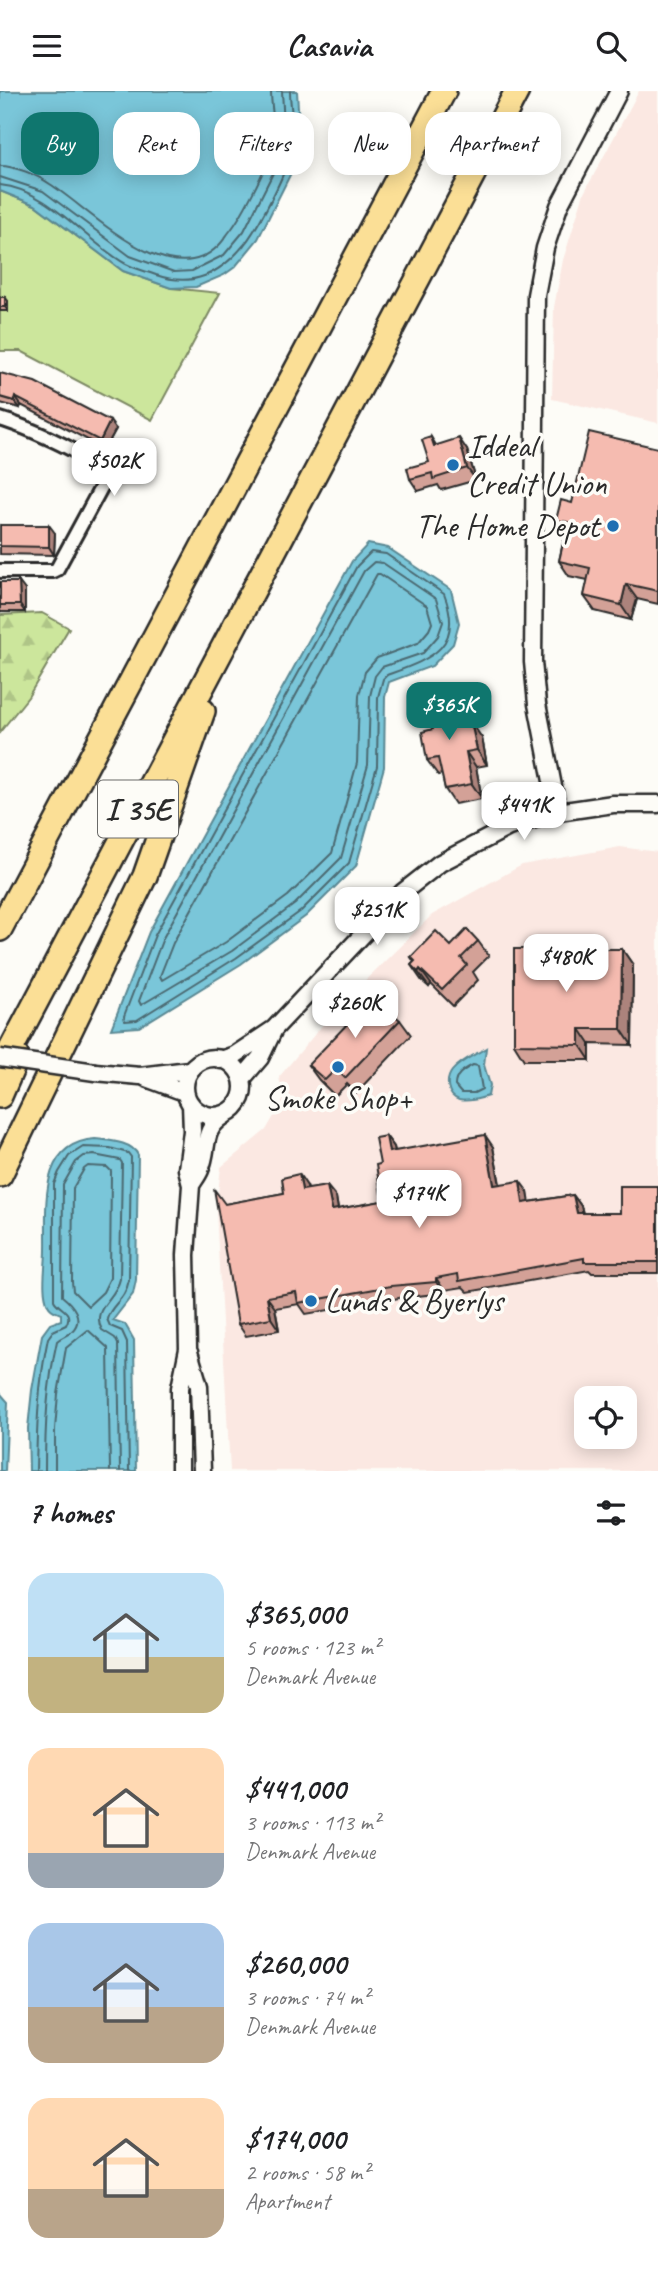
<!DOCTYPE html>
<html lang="en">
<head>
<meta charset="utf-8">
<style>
  body { margin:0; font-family:Caveat,sans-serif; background:#f6f6f6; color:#202124; height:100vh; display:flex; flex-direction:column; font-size:26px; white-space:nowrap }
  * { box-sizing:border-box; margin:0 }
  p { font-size:23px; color:#757577 }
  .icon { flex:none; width:38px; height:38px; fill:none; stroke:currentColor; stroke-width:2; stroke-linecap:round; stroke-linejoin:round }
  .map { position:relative; height:1380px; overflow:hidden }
  .side { display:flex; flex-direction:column; background:#fff; flex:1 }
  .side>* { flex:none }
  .banner { position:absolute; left:21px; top:21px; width:616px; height:63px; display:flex; gap:14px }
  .controls { position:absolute; left:574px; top:1295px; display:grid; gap:14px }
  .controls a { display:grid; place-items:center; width:63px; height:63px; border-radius:14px; background:#fff; box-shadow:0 4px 18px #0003; font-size:35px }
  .price { position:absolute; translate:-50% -60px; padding:0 16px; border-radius:14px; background:#fff; color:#222; font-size:23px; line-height:46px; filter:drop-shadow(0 2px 4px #0008) }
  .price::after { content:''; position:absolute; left:50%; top:42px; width:21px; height:16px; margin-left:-10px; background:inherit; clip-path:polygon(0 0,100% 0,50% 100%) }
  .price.selected { background:#0f766e; color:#fff }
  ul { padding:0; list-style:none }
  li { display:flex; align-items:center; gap:21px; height:175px; padding:0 28px }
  li span { display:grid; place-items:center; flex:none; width:196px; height:140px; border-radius:21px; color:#555 }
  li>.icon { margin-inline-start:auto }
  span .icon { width:84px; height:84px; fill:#fffc; stroke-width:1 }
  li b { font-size:30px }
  h2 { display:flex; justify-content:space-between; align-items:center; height:84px; padding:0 28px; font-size:30px }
  .tag { padding:0 24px; border-radius:21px; background:#fff; box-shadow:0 4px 18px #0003; font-size:24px; line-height:63px }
  .tag.selected { background:#0f766e; color:#fff }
  header { display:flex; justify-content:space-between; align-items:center; height:91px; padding:0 28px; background:#fff; font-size:32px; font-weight:700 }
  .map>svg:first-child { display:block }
</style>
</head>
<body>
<header><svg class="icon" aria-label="menu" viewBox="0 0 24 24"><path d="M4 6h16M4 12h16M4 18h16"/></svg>Casavia<svg class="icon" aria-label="search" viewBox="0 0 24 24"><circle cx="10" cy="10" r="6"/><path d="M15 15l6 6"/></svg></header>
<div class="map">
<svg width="658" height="1380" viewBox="0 0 658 1380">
  <defs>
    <pattern id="forest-firs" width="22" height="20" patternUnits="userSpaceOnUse" patternTransform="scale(1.75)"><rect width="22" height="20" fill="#cce69c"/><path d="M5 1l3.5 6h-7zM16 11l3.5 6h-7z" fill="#afc587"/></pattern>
  </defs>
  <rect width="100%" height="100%" fill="#fdfcf7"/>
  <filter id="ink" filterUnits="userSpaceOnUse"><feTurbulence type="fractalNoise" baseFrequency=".0143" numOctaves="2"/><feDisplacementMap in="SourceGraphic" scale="14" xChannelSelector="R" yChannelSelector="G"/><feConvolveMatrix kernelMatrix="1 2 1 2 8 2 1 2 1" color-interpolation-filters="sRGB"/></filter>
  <g filter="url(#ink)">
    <path fill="#fbe8e2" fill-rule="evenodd" d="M639,0H658V332L552,308L554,216L563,169L584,102Z
      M620,756L658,761V1380H230L216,1119L221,1076L266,1039L284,1008L279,986L336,918L432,824L522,774ZM586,1307H625V1346H586Z"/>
    <path fill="#cce69c" stroke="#7c8864" stroke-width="2" d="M0,100L35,114L123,180L171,197L220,202L152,329L21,260H0Z"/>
    <path fill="url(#forest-firs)" stroke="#7c8864" stroke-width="2" d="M42,522L69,537L28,606L0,641V524Z"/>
    <path fill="#7ac6d9" stroke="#5a8893" stroke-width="2" d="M0,0H297L300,52L295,74L258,148L235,176L224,184L196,196L171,197L123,180L35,114L0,100Z
      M368,453L388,457L451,499L459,532L453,553L432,575L389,591L385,606L384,676L356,775L306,825L241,873L139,936L111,938L149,841L352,470Z
      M486,957L484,974L490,994L488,1005C479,1008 468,1011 459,1009C447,1005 445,989 452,980C460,970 475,964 486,957Z
      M95,1048C109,1050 131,1050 138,1064L136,1189L133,1203L113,1229L125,1233L134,1249L136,1380H29L28,1337L32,1299L42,1244L50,1233L61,1229V1223C56,1221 51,1220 48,1214C41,1199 46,1175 46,1159C47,1118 37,1052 95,1048Z
      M0,1302L8,1311L5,1380H0Z"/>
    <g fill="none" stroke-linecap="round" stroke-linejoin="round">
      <path stroke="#4b6971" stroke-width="2" d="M0,75C15,75 37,84 50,93C90,118 168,203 217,156C222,152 226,145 230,140C242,125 273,66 274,48C275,32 271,16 271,0
        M0,86L43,100L130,165L174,181L192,180L224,164L244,140L280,68L285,51L282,0
        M0,94C50,99 84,150 126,173C135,178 146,180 156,184C193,197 220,183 244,154C259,135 289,78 293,53C295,36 290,17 290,0
        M371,461L386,463L444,503C465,557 430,568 387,584L383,588L378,606L377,675L349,772L301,820L236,867L137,929L125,930L124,925L155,844L357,475Z
        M374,471L383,472L436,508L443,531L438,545L423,562L382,576L375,585L370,605L368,674L341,767L295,813L232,860L141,914L139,910L163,847L364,480Z
        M377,483H380L427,515L432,532L429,539L418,552L377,567L365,581L359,604L357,672L332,762L288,805L226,851L162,889L160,885L173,852Z
        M473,974L478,975L482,998L474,1002H461L455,995C455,984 463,979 473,974Z
        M88,1075L107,1076L111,1080L110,1187L103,1201L88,1215L73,1200L72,1191L73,1097L84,1078Z
        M36,1380C37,1332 38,1295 48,1247L53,1240L66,1234C74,1219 59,1219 54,1209V1093L59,1081L69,1065L83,1056L110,1057L128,1062L131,1066L129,1189C125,1210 111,1213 107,1228L110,1235L122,1240L127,1251L129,1380
        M45,1380C45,1335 47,1294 57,1250C61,1246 67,1245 72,1240C85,1227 72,1213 62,1205L63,1094L76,1071L84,1065L94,1064L120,1069L122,1072L120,1188C116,1208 90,1218 102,1239L115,1247L118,1253L120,1380
        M55,1380V1338L58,1303L66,1257L88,1239L108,1257L110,1380"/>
      <g stroke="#2b2b2b" stroke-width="18">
        <path id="minor" d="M0,328C21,334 86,361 99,378C102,382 103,388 103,393L57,478L53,480H0"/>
      </g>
      <g stroke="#2b2b2b" stroke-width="21">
        <path id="tertiary" d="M558,721L537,613L533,571L536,204L545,157L559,115L619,0
          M185 996a29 29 0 1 1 58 0a29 29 0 1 1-58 0Z
          M221,969L235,964L274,938
          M95,981L140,985L189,979
          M146,987L184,1001
          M242,988L260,967L274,938L403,801L440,772L509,736L558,721L613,713H658
          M191,1094C194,1089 198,1084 200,1079C210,1055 200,1040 225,1024
          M189,1261L199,1295L202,1380
          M180,1380V1297L188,1258L186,1164L191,1094L187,1078L192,1040L191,1013"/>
      </g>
      <g stroke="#2b2b2b" stroke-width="28">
        <path id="motorway" d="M0,838L444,0
          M0,979L517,0
          M0,1005L17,966
          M0,1084L145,785L203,620"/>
      </g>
      <use href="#minor" stroke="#fdfcf7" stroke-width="12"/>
      <use href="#tertiary" stroke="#fdfcf7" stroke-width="16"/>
      <use href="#motorway" stroke="#fbdf96" stroke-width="23"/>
      <g stroke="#2b2b2b" stroke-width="21" stroke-linecap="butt">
        <path id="tertiary-bridge" d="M0,967L95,981"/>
      </g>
      <use href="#tertiary-bridge" stroke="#fdfcf7" stroke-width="16"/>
    </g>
    <path fill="#d3a197" stroke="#2b2b2b" stroke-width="2" d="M0,206H5L8,210V220H0Z
      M0,282L116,338L105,358L21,314L20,317L0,312Z
      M431,346L436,354L467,359L476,389L441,399L438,394L418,400L410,388L429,371Z
      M658,357V513L637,508L631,529L595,520L584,505L588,489L569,485L559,470L565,442L556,429L572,412Z
      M0,434L55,442L54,464L0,463Z
      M0,491L25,499V521H0Z
      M465,619L467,632L482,647L487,674L476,676L482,708L455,713L445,698L442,683L438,684L427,669L433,638Z
      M478,850L489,865L473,881L478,889L453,915L431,893L429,896L422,890L411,874L414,871L411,866L451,855Z
      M622,858L633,874L632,954L590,953V969H524L514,953Z
      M400,929L411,944L356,1002L347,993L335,1005L319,989L308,974Z
      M386,1045L394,1056L395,1060L493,1056L500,1093L528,1101L529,1111L573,1104L581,1115L583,1122H620L658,1095V1182H592L589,1179L468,1201L463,1196L444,1199V1202L399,1207L306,1223L299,1213L275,1217L279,1239L246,1245L238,1233L225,1113L284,1102L307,1095L308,1098L336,1106L338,1118L382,1110L380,1073Z"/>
    <path fill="#ac837b" stroke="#2b2b2b" stroke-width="2" d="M5,206L8,210V220L5,216Z
      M15,306L21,314L20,317L14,310Z
      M110,330L116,338L105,358L100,350Z
      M459,347L467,359L476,389L467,377Z
      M49,434L55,442L54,464L49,456Z
      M19,491L25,499V521L20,514Z
      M626,493L637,508L631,529L621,514Z
      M454,604L465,619L471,649L460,634Z
      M471,631L482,647L487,674L477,659Z
      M466,661L476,676L482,708L472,693Z
      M622,858L633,874L632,954L621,938Z
      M420,878L431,893L429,896L418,881Z
      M580,938L590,953V969L580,954Z
      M485,1044L493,1056L502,1106L494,1094Z
      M386,1045L394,1056L397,1072L389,1061Z
      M299,1083L307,1095L310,1111L302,1099Z
      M520,1090L528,1101L532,1124L523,1112Z
      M327,1095L336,1106L340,1131L332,1119Z
      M573,1104L581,1115L585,1134L577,1122Z
      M436,1187L444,1199V1202L436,1191Z
      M267,1206L275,1217L279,1239L271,1227Z"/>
    <path fill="#f5bbb0" stroke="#2b2b2b" stroke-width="2" d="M0,206H5V216H0Z
      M0,282L35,291L110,330L100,350L15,306L14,310L0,306Z
      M589,341L658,357V500L626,493L621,514L584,505L590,477L559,470L568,431L556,429L561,409L572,412Z
      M431,346L434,355L459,347L467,377L433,388L432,382L410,388L407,377L429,371L422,349Z
      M0,434H49V456L0,455Z
      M0,491H19L20,514H0Z
      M454,604L460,634L471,631L477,659L466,661L472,693L445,698L438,667L427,669L422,641L433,638L427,609Z
      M467,838L478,850L461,867L467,874L442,899L420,878L418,881L411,874L415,870L411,866L436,840L451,855Z
      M514,858H622L621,938H580V954L514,953Z
      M374,905L400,929L345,987L336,978L325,989L308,974Z
      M485,1044L494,1094L520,1090L523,1112L573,1104L577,1122H620V1095H658V1171H584V1167L459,1190L458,1183L436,1187V1191L391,1195L298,1212L296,1201L267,1206L271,1227L238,1233L214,1098L225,1113L284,1102L282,1087L299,1083L302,1099L327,1095L332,1119L382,1110L376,1074L380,1073L375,1047L386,1045L389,1061Z"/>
  </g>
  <g fill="#1f6fb2" stroke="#fdfcf7" stroke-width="2.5">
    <circle cx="453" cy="374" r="7"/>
    <circle cx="613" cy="435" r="7"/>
    <circle cx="338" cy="976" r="7"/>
    <circle cx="311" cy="1210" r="7"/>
  </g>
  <g text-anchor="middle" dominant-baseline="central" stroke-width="7" stroke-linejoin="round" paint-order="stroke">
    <rect fill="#fdfcf7" stroke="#6a6a68" stroke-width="2" x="98" y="689.5" width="80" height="57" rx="5"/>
    <g font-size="32" font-weight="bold" fill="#2b2b2b">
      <text x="138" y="718">I 35E</text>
    </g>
    <g font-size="33" fill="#2b2b2b" stroke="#fdfcf7" text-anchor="start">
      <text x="467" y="355">Iddeal<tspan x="467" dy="38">Credit Union</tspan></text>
      <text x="599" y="435" text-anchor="end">The Home Depot</text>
      <text x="338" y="1007" text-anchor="middle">Smoke Shop+</text>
      <text x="325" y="1210">Lunds &amp; Byerlys</text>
    </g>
  </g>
</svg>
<div class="controls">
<a><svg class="icon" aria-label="locate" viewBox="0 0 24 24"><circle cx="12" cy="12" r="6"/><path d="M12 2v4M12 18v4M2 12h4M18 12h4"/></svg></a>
</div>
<b class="price" style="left:114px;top:407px">$502K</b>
<b class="price selected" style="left:449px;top:651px">$365K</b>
<b class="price" style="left:524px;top:751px">$441K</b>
<b class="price" style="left:377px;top:856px">$251K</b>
<b class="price" style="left:566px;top:903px">$480K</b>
<b class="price" style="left:355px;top:949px">$260K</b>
<b class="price" style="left:419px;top:1139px">$174K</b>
<div class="banner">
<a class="tag selected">Buy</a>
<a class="tag">Rent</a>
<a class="tag">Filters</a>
<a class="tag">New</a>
<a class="tag">Apartment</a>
</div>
</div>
<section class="side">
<h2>7 homes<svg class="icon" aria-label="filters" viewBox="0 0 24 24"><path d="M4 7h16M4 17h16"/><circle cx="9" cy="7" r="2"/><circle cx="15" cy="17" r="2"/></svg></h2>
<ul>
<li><span style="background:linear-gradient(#bfe0f5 60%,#c2b280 0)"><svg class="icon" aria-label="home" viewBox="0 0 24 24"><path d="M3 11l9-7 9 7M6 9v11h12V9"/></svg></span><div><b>$365,000</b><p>5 rooms · 123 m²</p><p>Denmark Avenue</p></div></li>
<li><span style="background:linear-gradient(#ffd9b3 75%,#9aa5b1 0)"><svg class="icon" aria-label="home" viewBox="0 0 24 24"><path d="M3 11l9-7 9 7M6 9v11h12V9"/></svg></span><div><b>$441,000</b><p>3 rooms · 113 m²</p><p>Denmark Avenue</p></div></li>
<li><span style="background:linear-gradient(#a9c7e8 60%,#b9a48a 0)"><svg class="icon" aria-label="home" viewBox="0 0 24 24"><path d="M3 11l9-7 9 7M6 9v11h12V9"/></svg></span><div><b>$260,000</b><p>3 rooms · 74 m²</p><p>Denmark Avenue</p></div></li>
<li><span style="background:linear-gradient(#ffd9b3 65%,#b9a48a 0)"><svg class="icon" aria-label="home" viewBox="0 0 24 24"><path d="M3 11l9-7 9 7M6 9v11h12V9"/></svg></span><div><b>$174,000</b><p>2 rooms · 58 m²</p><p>Apartment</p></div></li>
</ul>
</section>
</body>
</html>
